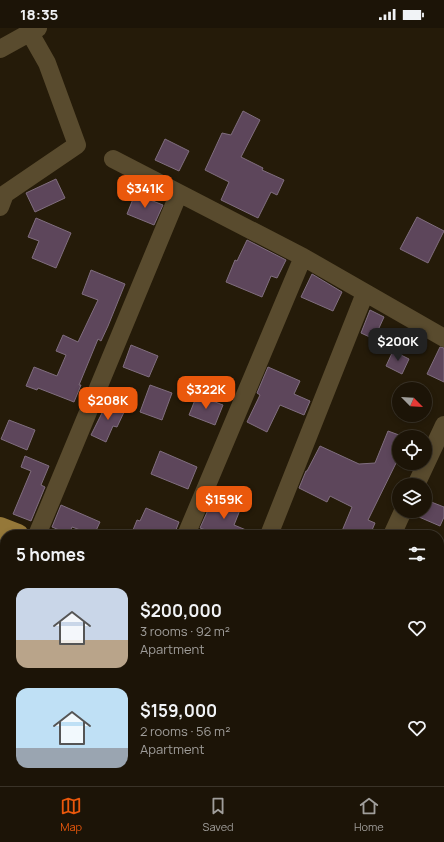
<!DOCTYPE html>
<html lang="en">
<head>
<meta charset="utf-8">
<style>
  body { margin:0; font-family:Manrope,sans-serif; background:#292115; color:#f1f3f6; height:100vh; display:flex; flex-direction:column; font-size:15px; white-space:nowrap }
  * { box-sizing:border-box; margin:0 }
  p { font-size:13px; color:#a09e9b }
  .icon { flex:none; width:22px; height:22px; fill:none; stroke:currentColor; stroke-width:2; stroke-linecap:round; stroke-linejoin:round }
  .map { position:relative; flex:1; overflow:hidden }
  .drawer { position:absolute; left:0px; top:502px; width:444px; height:256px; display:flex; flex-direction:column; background:#1c1407; border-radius:16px 16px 0 0; box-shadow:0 2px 6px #0003,0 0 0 1px #3a3328 }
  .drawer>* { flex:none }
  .needle { width:26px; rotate:114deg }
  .tools { position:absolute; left:392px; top:354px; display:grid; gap:8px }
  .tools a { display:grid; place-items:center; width:40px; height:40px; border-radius:50%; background:#1c1407; box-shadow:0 2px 6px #0003,0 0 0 1px #3a3328; font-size:20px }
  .price { position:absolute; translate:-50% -34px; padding:0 9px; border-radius:8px; background:#ea580c; color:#fff; font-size:13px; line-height:26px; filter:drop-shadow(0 1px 2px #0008) }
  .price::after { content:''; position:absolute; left:50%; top:24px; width:12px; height:9px; margin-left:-6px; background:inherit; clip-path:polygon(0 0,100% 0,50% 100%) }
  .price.current { background:#222; color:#fff }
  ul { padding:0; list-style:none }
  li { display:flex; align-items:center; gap:12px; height:100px; padding:0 16px }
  li span { display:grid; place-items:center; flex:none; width:112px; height:80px; border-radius:12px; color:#555 }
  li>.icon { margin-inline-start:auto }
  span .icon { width:48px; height:48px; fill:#fffc; stroke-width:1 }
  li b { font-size:17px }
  h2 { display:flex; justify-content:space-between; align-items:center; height:48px; padding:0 16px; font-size:17px }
  .status { display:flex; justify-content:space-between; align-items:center; height:28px; padding:0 20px; background:#1c1407; direction:ltr }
  .status svg { height:11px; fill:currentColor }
  .tabs { display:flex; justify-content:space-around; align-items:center; height:56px; border-top:1px solid #3a3328; background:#1c1407; font-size:11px; color:#a09e9b }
  .tabs a { display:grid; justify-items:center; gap:2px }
  .tabs .current { color:#ea580c }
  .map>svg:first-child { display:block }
</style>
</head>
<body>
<div class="status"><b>18:35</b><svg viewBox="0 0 49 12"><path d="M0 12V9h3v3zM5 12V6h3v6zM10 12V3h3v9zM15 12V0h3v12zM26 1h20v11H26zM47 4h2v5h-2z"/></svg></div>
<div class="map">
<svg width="444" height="758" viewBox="0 0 444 758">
  <rect width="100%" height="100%" fill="#251b09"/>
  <path fill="#5d465b" stroke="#806e7f" d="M243,83L260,92L241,129L263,140L262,142L284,152L277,167L271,164L258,190L221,172L229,154L205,142L222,105L231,107Z
    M165,111L189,123L179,143L155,132Z
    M56,151L65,170L35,184L26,165Z
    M135,166L163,177L154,197L127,186Z
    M417,189L444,203L428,235L400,221Z
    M36,190L71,205L56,240L32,230L39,213L28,209Z
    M247,212L286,232L277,250L271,248L262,269L226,254L235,232L237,233Z
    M91,242L125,256L108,298L101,313L98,311L79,357H81L74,374L38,360L37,362L26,358L34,339L57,348L66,327L56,323L63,307L78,314L98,272L82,266Z
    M312,246L342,264L333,283L301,269Z
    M370,282L384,289L374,311L361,305Z
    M131,317L158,328L149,349L123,339Z
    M440,319L444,320V354L427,346Z
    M393,323L409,331L402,346L386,338Z
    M268,339L300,353L294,366L310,373L304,387L280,377L267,404L247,394L260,367L257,365Z
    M150,357L172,365L162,392L140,384Z
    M197,367L223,377L215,397L189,387Z
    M108,373L125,382L117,399L113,398L106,414L91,407Z
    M9,392L35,402L27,422L1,411Z
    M388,403L399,407V429L368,492L375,495L370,507H351L342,503L352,479L330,468L327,474L299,460L306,443H307L320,418L359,436L375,435Z
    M160,423L197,439L188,461L151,446Z
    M25,428L49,438L41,457L45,459L31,493L13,486L31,443L21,439Z
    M227,471L242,477L234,497L258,507H219L200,500L212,473L224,478Z
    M426,472L444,479V489L440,498L419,489L421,483H425Z
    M61,477L100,494L94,507L72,499L69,506L52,499Z
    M146,480L179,494L174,507H131L137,492L140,493Z"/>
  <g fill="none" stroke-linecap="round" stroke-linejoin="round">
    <path stroke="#594b2e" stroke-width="18" d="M0,21L38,0
      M113,131L303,229L444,310
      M0,179L5,166L77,117L47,35L30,5
      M416,457L444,397
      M37,507L179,165
      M186,507L303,229
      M269,507L365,265
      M392,507L403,483
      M0,592L5,581
      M0,667L5,670
      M179,753L190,758
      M74,758L76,753
      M278,758L280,753"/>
    <path stroke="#957839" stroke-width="22" d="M0,500L18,507
      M439,639L444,640"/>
  </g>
</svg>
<div class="tools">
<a><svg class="needle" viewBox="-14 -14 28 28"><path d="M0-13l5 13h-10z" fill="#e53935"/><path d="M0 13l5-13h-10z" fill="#a09e9b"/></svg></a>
<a><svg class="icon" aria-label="locate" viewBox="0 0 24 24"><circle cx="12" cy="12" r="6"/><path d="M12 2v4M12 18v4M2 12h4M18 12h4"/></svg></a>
<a><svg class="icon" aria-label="layers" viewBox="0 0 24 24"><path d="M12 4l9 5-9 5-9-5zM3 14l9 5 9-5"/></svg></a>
</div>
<b class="price" style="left:145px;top:181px">$341K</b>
<b class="price current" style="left:398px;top:334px">$200K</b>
<b class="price" style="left:206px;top:382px">$322K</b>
<b class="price" style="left:108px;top:393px">$208K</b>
<b class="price" style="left:224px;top:492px">$159K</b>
<section class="drawer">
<h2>5 homes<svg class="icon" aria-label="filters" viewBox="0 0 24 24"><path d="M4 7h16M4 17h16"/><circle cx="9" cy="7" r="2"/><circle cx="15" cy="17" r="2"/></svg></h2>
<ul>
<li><span style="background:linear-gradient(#c9d6e8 65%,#b9a48a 0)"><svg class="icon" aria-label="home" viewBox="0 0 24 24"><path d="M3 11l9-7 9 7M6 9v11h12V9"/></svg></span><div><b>$200,000</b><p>3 rooms · 92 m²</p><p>Apartment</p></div><svg class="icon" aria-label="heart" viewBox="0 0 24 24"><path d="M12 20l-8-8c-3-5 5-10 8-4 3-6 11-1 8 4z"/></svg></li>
<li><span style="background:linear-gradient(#bfe0f5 75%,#9aa5b1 0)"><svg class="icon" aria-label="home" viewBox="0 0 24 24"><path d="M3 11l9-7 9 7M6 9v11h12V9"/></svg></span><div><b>$159,000</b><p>2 rooms · 56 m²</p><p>Apartment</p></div><svg class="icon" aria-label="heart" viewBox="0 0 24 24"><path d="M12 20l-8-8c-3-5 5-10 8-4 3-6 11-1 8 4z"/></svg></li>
</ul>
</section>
</div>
<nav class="tabs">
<a class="current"><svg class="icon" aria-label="map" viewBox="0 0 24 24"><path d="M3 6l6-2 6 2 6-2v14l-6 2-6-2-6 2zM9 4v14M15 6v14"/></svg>Map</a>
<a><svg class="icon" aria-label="saved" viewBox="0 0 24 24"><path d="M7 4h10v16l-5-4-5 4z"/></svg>Saved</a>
<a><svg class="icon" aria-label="home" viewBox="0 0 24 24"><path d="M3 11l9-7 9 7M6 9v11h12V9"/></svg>Home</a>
</nav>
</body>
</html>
